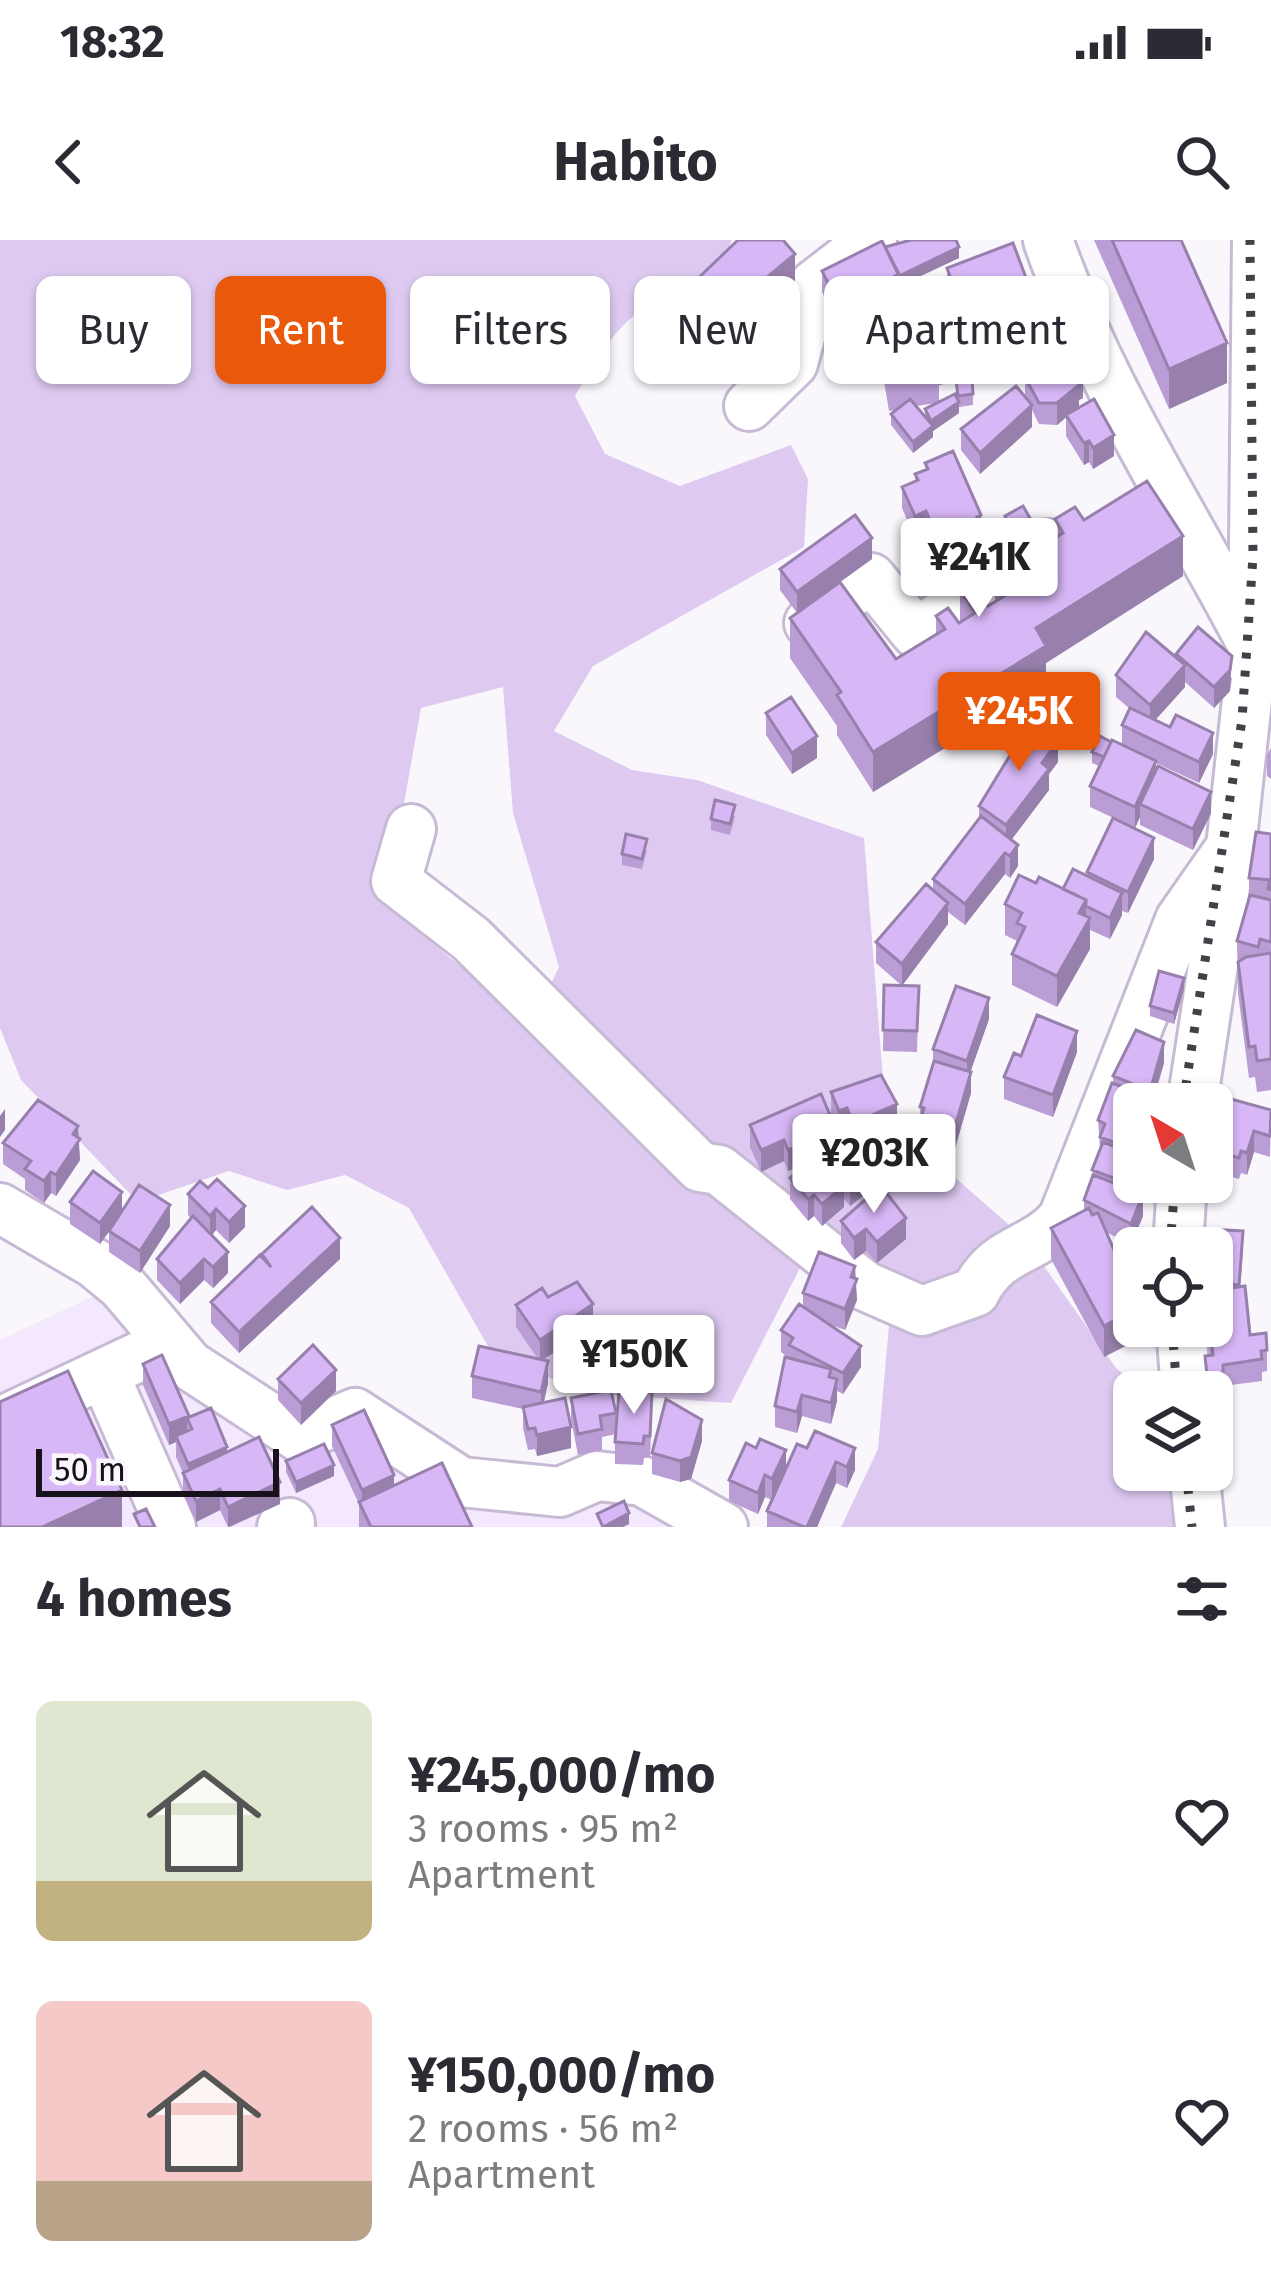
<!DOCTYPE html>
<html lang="en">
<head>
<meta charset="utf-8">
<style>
  body { margin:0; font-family:"Fira Sans",sans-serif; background:#f2f2f3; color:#2b2b33; height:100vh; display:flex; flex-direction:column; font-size:45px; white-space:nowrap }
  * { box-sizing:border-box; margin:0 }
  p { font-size:39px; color:#7c7c81 }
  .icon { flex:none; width:66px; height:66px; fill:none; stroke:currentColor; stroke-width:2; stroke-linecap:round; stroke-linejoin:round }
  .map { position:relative; height:1287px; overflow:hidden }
  .side { display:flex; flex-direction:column; background:#fff; flex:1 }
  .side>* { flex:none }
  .guide { position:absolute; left:36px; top:36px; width:1200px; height:108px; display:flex; gap:24px }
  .needle { width:78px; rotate:321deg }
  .controls { position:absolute; left:1113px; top:843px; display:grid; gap:24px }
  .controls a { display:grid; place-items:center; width:120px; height:120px; border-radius:18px; background:#fff; box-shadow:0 3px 9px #0004; font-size:60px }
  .scale { position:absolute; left:36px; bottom:30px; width:243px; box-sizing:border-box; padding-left:12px; border:6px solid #16111a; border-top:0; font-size:33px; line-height:42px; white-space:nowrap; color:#16111a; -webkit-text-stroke:9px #f9f7fc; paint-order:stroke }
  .price { position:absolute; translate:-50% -102px; padding:0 27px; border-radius:12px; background:#fff; color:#222; font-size:39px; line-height:78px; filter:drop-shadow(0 3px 6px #0008) }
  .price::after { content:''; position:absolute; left:50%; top:72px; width:36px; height:27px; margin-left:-18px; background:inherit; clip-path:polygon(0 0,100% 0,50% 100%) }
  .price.active { background:#ea580c; color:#fff }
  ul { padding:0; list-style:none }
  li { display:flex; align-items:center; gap:36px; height:300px; padding:0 36px }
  li span { display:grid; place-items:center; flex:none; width:336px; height:240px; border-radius:18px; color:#555 }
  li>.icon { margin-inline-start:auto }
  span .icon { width:144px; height:144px; fill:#fffc; stroke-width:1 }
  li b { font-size:51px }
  h2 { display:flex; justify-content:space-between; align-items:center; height:144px; padding:0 36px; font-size:51px }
  .pill { padding:0 42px; border-radius:18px; background:#fff; box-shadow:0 3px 9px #0004; font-size:42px; line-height:108px }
  .pill.active { background:#ea580c; color:#fff }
  .status { display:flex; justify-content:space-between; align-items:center; height:84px; padding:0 60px; background:#fff; direction:ltr }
  .status svg { height:33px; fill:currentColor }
  header { display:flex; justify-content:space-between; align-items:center; height:156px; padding:0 36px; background:#fff; font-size:54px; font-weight:700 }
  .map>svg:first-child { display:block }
</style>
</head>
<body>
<div class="status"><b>18:32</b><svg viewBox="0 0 49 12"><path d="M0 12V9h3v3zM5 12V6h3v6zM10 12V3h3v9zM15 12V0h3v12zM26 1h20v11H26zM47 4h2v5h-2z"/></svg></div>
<header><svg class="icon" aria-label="back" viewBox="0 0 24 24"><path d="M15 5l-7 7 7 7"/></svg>Habito<svg class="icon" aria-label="search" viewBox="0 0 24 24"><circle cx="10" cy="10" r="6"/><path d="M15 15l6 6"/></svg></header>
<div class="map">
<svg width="1271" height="1287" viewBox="0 0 1271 1287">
  <rect width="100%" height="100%" fill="#f9f7fc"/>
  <path fill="#f3e8fd" d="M96,1055L437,1242L521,1275L599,1254L637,1251L703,1287H0V1100Z"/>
  <path fill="#decaf1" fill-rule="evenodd" d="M0,0H732L712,47C629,60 616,89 575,156L605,214L680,246L791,205L808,239L804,307L593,426L554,491L632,530L697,540L864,598L886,877L1024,998L1116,1128L1144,1152H1134V1230H1170L1175,1287H841L878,1209L889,1085L895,1075L802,1024L731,1163L587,1153L493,1115L409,968L345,935L287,950L229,931L138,962L21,840L0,788ZM503,447L513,573L559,727L531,786L386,664L421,468Z"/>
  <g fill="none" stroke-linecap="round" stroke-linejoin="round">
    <g stroke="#c7bad4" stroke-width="54">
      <path id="minor" d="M1048,0C1099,146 1179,265 1250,400
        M749,166L793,123L814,45L872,0
        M809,383L871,338L916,393L1049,304
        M411,589L396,641L471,699L700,927L719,930L865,1046L922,1071L975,1052C999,1005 1033,1014 1063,978L1180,680L1231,607
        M1192,864L1231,607L1253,405L1257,0
        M0,968L94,1023L122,1046L189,1125L299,1197L355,1173L461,1242L560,1252L597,1236L642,1241L723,1287
        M1178,1008L1182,942
        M1181,1086L1186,1152
        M104,1134L171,1287
        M0,1182L168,1103
        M1194,1230L1200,1287
        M282,1287L290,1283"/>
    </g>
    <use href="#minor" stroke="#fff" stroke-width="48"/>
    <path stroke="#454048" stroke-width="9" stroke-dasharray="6 12" stroke-linecap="butt" d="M1183,864L1242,480L1253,316L1250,0
      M1170,1008L1175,942
      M1172,1086L1177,1152
      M1186,1230L1192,1287"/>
  </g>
  <path fill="#ba9dd4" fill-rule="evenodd" d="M1094,0H1181L1227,143L1169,169Z
    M885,7L959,18L902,45L931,40L943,144L939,145V162L957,158L956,140L973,154V165L959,167V173L933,191V197L913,213L891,185V174L896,170L889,171L874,81V68L839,85L822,52V31ZM937,163L925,169V177L916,166Z
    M947,28L1029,67L963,92L947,49Z
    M691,45H795L772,64V77L755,91L749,83L718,110L691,77Z
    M1025,137L1083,158L1079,160V167L1114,216L1093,229L1089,222L1084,225L1066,196V177L1057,185L1039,184L1032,170V187L980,234L961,210V189L1025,157Z
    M925,223L981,286L984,314L943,332L926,293L915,298L902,268V247L915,241V234L925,230Z
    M1005,276L1031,291L1013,301L1005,287Z
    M1055,279L1084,280L1183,336L1046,423V446L873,552L837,495V486L790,418V378L896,419L936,394V376L960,383V349L988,366L995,361V336L1055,298Z
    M872,319L797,373L780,350V329Z
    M1176,414L1232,438L1230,451L1214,468L1185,442V447L1155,480L1213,514L1199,543L1156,523V530L1211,573L1193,610L1140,585V577L1135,588L1090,567V546L1099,526L1092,523V512L1111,502L1122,505V485L1130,469L1116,457V435L1176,418Z
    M766,473L817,518L792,534L766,495Z
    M1271,508V539L1267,536V515Z
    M1058,522L1049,534V550L1012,599L1018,626L1010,638L1005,634L965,685L948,672V684L902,745L919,746L917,812L883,811L884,745H901L876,723V702L933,650V639L979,578V566Z
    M735,576L730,595L711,590V579Z
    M1271,594V850L1257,852L1255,837L1249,838L1238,753L1237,701L1249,657V638Z
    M647,610L642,629L622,625V614Z
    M1154,619L1128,673L1122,671V675L1110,699L1090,690V709L1057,767L1012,745V714L1017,701L1005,695V664L1036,643L1063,649L1087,636V632Z
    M1184,749L1174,784L1150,776V766Z
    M989,779L970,832L971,853L951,922L927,915V902L921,900L920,867L933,823V809Z
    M1077,812L1053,877L1004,859V837L1021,816Z
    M1164,823L1152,864H1134V942H1141L1137,952L1143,976L1131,1005L1106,992L1139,1086V1099L1104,1117L1051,1019V988L1084,971V960L1100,910L1098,880L1113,843V836Z
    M831,852L897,886L876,895L874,904L878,930L868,939V952L850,966L844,959V967L822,986L814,976L808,981L790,959V938L810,922L788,931L784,921L761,932L750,907V885L836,897L846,889L839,892L831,873Z
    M1271,870L1270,917L1254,912L1247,935L1241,933L1239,939L1212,931V883Z
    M78,897L80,920L56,956L51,953L44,963L25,950V939L3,924V903Z
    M200,941L245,987L229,1003L216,990L212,995L228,1033L213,1048L204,1040L180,1064L157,1040V1019L191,979L188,975V954Z
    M70,962L122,971L170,986L140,1033L109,1012V992L100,1004L70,984Z
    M841,981L906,999L877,1023L866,1011L854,1020L841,1003Z
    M1212,1008L1243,1012L1240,1047L1250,1095L1267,1110V1131L1262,1132V1141L1223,1146V1154L1212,1156V1152H1207L1205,1137V1116L1210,1115L1207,1086H1212Z
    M262,1014L340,1019L239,1113L211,1083V1062L262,1018Z
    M855,1038L857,1060L845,1090L829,1084L861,1127L843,1154L837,1151V1161L831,1184L802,1176L797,1193L775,1187V1166L789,1118L781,1112V1090L803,1067V1053Z
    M548,1057L593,1086L542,1120L548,1143L544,1163L571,1208L537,1216L535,1209L528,1210L523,1188V1169L472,1158V1136L538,1119L516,1087V1065Z
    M143,1124L189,1177L280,1264L230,1287H228L220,1270L196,1282L183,1254V1233L176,1217V1202L169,1205L143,1145Z
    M278,1139L336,1151L301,1185L278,1160Z
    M571,1158L616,1173V1194L602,1197V1210L578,1215L571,1179Z
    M652,1174L650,1217L644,1218L643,1225L615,1224V1202Z
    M332,1185L394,1246L472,1287H359V1264L332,1206Z
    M702,1201L691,1239L680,1242L652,1234V1213Z
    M797,1204L855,1230L847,1248L836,1243L817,1287H767V1271L772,1260L765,1257L758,1274L729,1261V1240L786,1228Z
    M286,1221L334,1236L296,1253L286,1232Z"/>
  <path fill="#9780ac" d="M959,7V18L899,46L874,50V68L839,85V64Z
    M795,14V45L772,64V77L755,91V59L766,38Z
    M1029,46V67L963,92V71Z
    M749,52V83L718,110V78Z
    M1227,103V143L1169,169V129Z
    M943,113V144L939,145L936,115Z
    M1083,136V158L1079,160V167L1057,185V163L1077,140Z
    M959,162V173L933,191V197L913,213V202L931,188V181Z
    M1032,165V187L980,234V213Z
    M1114,195V216L1093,229V208Z
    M1089,201V222L1084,225V203Z
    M926,271V293L915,298V276Z
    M981,275L984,314L943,332V311Z
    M1031,280V291L1013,301V290Z
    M1183,296V336L1046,423V446L873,552V512L1036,388Z
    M872,298V319L797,373V352Z
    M1232,416L1230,451L1214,468V447Z
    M1185,425V447L1150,486V465Z
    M1213,493V514L1199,543V522Z
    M817,496V518L792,534V513Z
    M1058,501V522L1049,534V550L1006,607V585L1042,523Z
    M1156,521V542L1140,564V577L1135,588V567Z
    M1211,552V573L1193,610V589Z
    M1154,598V619L1128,673V652Z
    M1018,605V626L1010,638V616Z
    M1005,613V634L965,685V664Z
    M1122,653V675L1110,699V678Z
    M1086,660V685L1090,678V709L1057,767V736L1079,673Z
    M948,663V684L902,746V724Z
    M1184,738V749L1174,784V773Z
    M989,758V779L967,842V821Z
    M1077,791V812L1053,877V855Z
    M1164,802V823L1152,864H1148L1150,851Z
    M971,832V853L951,922V900Z
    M897,864V886L876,895V904L856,912V891L872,875Z
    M847,868V889L839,892V871Z
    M5,869V890L0,897V876Z
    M78,886L80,920L56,956V935L73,894Z
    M836,889V910H820V917L788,931V910Z
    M1254,891V912L1247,935V913Z
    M784,900V921L761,932V910Z
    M878,909V930L868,939V952L850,966V945L861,923Z
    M51,932V953L44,963V941Z
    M1134,939V942H1141L1132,966V945Z
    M844,946V967L822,986V964Z
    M122,952V973L100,1004V983Z
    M1143,954V976L1131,1005V984Z
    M814,955V976L808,981V959Z
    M170,965V986L140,1033V1011Z
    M245,966V987L229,1003V982Z
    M216,969V990L210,997V976Z
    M906,978V999L877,1023V1002Z
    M866,989V1011L854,1020V998Z
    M340,998V1019L239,1113V1092Z
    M228,1012V1033L213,1048V1027Z
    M204,1019V1040L180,1064V1043Z
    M855,1026L857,1060L845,1090V1069L851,1037Z
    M593,1064V1086L540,1122V1100Z
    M1134,1070V1086H1139V1099L1104,1117V1086Z
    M861,1106V1127L843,1154V1133Z
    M548,1121V1143L541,1173V1152Z
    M336,1130V1151L301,1185V1163Z
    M837,1139V1161L831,1184V1163Z
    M802,1155V1176L797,1193V1172Z
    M189,1176L187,1178V1198L176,1196V1202L169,1205V1184Z
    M702,1180V1201L691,1239L680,1242V1221Z
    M571,1187V1208L537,1216V1195Z
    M227,1207V1228L188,1245V1224Z
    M855,1208V1230L847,1248V1227Z
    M786,1210V1232L772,1260V1239Z
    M836,1222V1243L817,1287H807Z
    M334,1225V1236L296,1253V1242Z
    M394,1235V1256L362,1271V1250Z
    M765,1235V1257L758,1274V1253Z
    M280,1242V1264L228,1287V1267Z
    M220,1249V1270L196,1282V1261Z
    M122,1250V1287H42Z
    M629,1273V1284L623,1287H603Z"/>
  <path fill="#d8b7f6" stroke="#9780ac" stroke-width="3" d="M738,0H783L795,14L766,38L772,46L755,59L749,52L718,78L691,45Z
    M911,0H956L959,7L899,36L885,7Z
    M1112,0H1181L1227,103L1169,129Z
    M882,1L899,34L839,64L822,31Z
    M1013,3L1029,46L963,71L947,28Z
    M931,40L943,113L936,115L939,131L889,140L874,50Z
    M1069,113L1083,136L1077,140L1079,145L1057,163H1039L1025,137Z
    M972,139L973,154L958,156L956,140Z
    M1016,146L1032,165L980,213L961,189Z
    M955,154L959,162L931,181L925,169Z
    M910,159L933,186L913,202L891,174Z
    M1094,159L1114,195L1093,208L1089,201L1084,203L1066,175Z
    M953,211L981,275L977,277L984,293L943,311L926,271L915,276L902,247L918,240L915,234L928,229L925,223Z
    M1147,241L1183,296L1036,388L1046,406L873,512L837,455L841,452L790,378L840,342L896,419L945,389L936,376L948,368L959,383L975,373L960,349L972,343L988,366L1006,355L995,336L1063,293L1055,279L1075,267L1084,280Z
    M1023,266L1031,280L1013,290L1005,276Z
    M855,275L872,298L797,352L780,329Z
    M1198,387L1232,416L1230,430L1214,447L1176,414Z
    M1146,392L1185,425L1150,465L1116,435Z
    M791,457L817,496L792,513L766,473Z
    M1130,468L1170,487L1176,475L1213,493L1199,522L1122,485Z
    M1031,481L1058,501L1042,523L1049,529L1006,585L979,566Z
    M1100,496L1111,502L1104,517L1092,512Z
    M1112,500L1156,521L1135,567L1090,546Z
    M1158,526L1211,552L1193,589L1140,564Z
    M715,560L735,565L730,584L711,579Z
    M981,576L1018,605L1010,616L1005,613L965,664L933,639Z
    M1113,578L1154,598L1128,652L1087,632Z
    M1256,592L1271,594V650L1268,649L1270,640L1249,638Z
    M626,594L647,599L642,619L622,614Z
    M1073,629L1122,653L1110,678L1086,666V660L1063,649Z
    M1019,635L1036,643L1039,637L1086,660L1079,673L1090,678L1057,736L1012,714L1025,687L1017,683L1022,673L1005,664Z
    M926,644L948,663L902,724L876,702Z
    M1250,655L1271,660V702L1260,699L1258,707L1237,701Z
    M1271,713V819L1257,821L1255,806L1249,807L1238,722L1246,717Z
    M1159,731L1184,738L1174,773L1150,766Z
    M884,745L919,746L917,791L883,790Z
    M956,746L989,758L967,821L933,809Z
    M1037,775L1077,791L1053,855L1004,837L1014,813L1021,816Z
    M1136,790L1164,802L1150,851L1113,836Z
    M934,821L971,832L951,900L927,893L931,882L921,878L924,868L920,867Z
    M881,835L897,864L872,875L876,882L856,891L847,868L839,871L831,852Z
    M1112,843L1151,857L1148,864H1134V910L1100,897L1105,884L1098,880Z
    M821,854L836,889L788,910L784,900L761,910L750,885Z
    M1220,856L1271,870L1270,896L1254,891L1247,913L1241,911L1239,918L1212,910V883Z
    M38,860L78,886L73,894L80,899L56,935L51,932L44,941L25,929L31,921L3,903Z
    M849,887L857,896L864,891L878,909L861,923L868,931L850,945L820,910Z
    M1103,902L1134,914V939L1132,945L1092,930Z
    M818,914L844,946L822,964L814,955L808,959L790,938Z
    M93,931L122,952L100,983L70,962Z
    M1093,935L1143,954L1131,984L1084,960Z
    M217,939L245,966L229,982L216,969L210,976L188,954L200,941L208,948Z
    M139,945L170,965L140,1011L109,991Z
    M881,946L906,978L877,1002L866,989L854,998L841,981Z
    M312,967L340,998L239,1092L211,1062L260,1015L271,1027L262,1014Z
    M1089,968L1092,975L1098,973L1134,1056V1070L1104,1086L1051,988Z
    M193,976L228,1012L213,1027L204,1019L180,1043L157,1019Z
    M1207,989L1243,991L1239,1045L1212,1042V1008H1206Z
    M819,1012L855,1026L851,1037L857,1039L845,1069L803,1053Z
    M577,1042L593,1064L540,1100L516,1065L542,1048L548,1057Z
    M1245,1046L1250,1095L1266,1093L1267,1110L1261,1111L1262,1119L1223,1125V1133L1207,1135L1205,1116L1213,1115L1209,1086H1212V1063L1219,1062L1217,1050Z
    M799,1064L861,1106L843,1133L789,1105L793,1098L781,1090Z
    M313,1105L336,1130L301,1163L278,1139Z
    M479,1106L548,1121L541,1152L472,1136Z
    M162,1115L189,1176L169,1184L143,1124Z
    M785,1117L831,1129L829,1137L837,1139L831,1163L802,1155L797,1172L775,1166Z
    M68,1131L122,1250L42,1287H0V1162Z
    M611,1150L616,1173L600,1176L602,1189L578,1194L571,1158Z
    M619,1151L652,1152L650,1196H644L643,1204L615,1202Z
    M565,1158L571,1187L537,1195L535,1188L528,1189L523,1167Z
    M666,1159L702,1180L691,1217L680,1221L652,1213Z
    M211,1168L227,1207L188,1224L176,1196L192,1189L187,1178Z
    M364,1170L394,1235L362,1250L332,1185Z
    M815,1191L855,1208L847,1227L836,1222L807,1287H804L767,1271L797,1204L807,1208Z
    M259,1197L280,1242L228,1267L220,1249L196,1261L183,1233Z
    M760,1199L786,1210L772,1239L765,1235L758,1253L729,1240L746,1203L756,1208Z
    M324,1204L334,1225L296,1242L286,1221Z
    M442,1223L472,1287H371L359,1262Z
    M624,1261L629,1273L603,1287L597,1274Z
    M146,1269L155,1287H140L134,1274Z"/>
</svg>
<div class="controls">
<a><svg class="needle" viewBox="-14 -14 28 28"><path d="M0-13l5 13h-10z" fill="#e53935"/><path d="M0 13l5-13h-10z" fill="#7c7c81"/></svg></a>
<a><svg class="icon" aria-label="locate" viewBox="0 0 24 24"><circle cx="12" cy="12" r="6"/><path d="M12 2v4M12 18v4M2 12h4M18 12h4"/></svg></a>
<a><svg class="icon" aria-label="layers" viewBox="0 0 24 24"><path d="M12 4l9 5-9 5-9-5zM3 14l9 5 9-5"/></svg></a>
</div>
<div class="scale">50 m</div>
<b class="price" style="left:979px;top:380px">¥241K</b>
<b class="price active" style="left:1019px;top:534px">¥245K</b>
<b class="price" style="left:874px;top:976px">¥203K</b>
<b class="price" style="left:634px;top:1177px">¥150K</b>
<div class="guide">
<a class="pill">Buy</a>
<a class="pill active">Rent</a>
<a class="pill">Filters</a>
<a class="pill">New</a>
<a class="pill">Apartment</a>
</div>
</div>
<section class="side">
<h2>4 homes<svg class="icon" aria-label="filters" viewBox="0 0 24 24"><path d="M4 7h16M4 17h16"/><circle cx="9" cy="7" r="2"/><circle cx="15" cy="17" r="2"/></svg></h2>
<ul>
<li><span style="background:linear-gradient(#dfe7d0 75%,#c2b280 0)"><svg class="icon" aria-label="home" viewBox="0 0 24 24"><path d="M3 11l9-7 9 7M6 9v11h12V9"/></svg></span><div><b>¥245,000/mo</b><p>3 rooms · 95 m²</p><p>Apartment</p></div><svg class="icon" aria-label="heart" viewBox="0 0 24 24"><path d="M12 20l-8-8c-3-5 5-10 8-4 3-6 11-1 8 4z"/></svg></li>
<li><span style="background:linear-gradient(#f6c9c9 75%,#b9a48a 0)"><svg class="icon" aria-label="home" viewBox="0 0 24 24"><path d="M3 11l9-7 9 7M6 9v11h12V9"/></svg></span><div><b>¥150,000/mo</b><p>2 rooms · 56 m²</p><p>Apartment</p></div><svg class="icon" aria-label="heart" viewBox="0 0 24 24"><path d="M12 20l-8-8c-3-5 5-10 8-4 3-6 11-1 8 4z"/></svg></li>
</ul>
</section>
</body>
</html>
